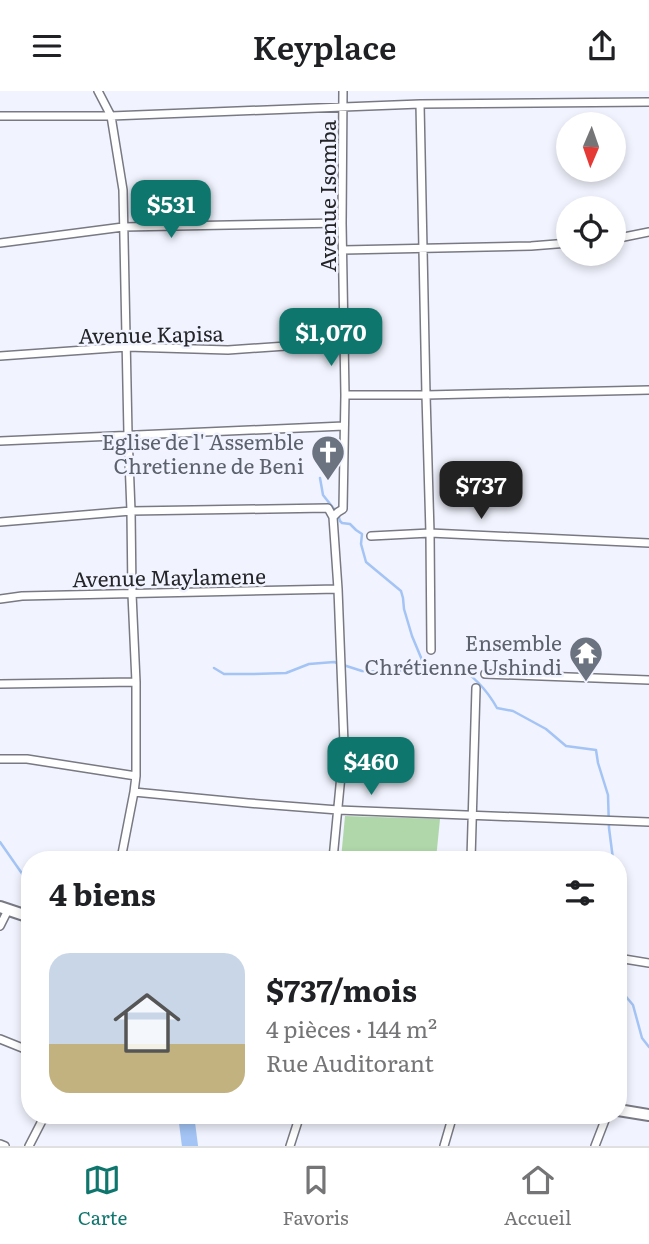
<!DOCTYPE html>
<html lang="fr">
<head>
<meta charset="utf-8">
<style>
  body { margin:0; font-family:Literata,serif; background:#f6f6f6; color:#202124; height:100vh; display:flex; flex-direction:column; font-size:26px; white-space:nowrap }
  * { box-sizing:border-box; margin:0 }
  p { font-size:23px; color:#757577 }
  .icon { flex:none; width:38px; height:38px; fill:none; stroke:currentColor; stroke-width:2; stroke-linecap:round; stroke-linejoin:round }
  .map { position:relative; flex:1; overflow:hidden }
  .panel { position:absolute; left:21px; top:760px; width:606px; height:273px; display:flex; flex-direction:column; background:#fff; border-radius:28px; box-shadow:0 4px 10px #0003 }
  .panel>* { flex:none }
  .needle { width:46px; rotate:182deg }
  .buttons { position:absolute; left:556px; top:21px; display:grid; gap:14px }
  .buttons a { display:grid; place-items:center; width:70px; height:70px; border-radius:50%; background:#fff; box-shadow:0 4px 10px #0003; font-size:35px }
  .price { position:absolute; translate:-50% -60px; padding:0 16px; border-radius:14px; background:#0f766e; color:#fff; font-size:23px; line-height:46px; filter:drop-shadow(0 2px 4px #0008) }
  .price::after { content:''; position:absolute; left:50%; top:42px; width:21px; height:16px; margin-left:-10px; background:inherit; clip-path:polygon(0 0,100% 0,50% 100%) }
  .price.active { background:#222; color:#fff }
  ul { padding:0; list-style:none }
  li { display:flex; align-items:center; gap:21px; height:175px; padding:0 28px }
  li+li { border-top:2px solid #e0e0e0 }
  li span { display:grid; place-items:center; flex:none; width:196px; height:140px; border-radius:21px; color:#555 }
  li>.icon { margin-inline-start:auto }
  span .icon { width:84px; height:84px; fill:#fffc; stroke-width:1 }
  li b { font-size:30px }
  h2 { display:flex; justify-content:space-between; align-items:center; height:84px; padding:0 28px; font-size:30px }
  header { display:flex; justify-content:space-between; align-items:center; height:91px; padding:0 28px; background:#fff; font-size:32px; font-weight:600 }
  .tabs { display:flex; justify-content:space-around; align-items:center; height:98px; border-top:2px solid #e0e0e0; background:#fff; font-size:19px; color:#757577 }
  .tabs a { display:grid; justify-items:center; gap:4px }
  .tabs .active { color:#0f766e }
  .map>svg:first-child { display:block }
</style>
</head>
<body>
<header><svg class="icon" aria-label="menu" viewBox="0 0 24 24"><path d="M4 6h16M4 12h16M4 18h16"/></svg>Keyplace<svg class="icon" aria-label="share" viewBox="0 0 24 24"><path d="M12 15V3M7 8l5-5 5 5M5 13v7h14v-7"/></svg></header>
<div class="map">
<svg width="649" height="1055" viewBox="0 0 649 1055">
  <rect width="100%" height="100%" fill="#f1f3fe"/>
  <path fill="#afd7a9" d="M345,725L440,728L436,768H341Z"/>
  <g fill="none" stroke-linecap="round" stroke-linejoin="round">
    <path stroke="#a3c4f4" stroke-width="2.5" d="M320,387L323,404L338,423L340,430L342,432L350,433L356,439L362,443L361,453L366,471L401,500L403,507L404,518L412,545L422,569L433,578
      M214,577L224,583H252L286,582L309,573L334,571L362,580L396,581L418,575L434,579L455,574C473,584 487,599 497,617L513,620L546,638L566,655L596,659L598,672L608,704L609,737L613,768
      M0,751L30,794
      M618,896L633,914L642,947L649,956"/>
    <path stroke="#a3c4f4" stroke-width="16" d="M186,1024L190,1055"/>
    <g stroke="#787983" stroke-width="10">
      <path id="street" d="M98,0L111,25L123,99L128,343L131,420L132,503L136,591V685L134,701L121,768
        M420,13L426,304L430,442L431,559
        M0,25H111L420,13L649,11
        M614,148L649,141
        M0,152L123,136L342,132
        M343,159L531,155L569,152
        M0,265L127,256L228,259L344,251
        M345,304H426L649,299
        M0,350L344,335
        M0,431L131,420L328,417L333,426
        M371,445L430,442L649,452
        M0,508L22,505L338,498
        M485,583L649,589
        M0,593L136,591
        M0,668H27L136,685
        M134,701L248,712L338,719L649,731
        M333,768L344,653L338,498L333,426L338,421L343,418L345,304L342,132L343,0
        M471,768L476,597
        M0,835L8,819
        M618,867L649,872
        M0,948L30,960
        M0,1053L5,1055
        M29,1055L45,1024
        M290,1055L300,1024
        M444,1055L453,1024
        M595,1055L607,1024"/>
    </g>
    <g stroke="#787983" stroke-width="14">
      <path id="primary" d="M0,816L30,826
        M618,1019L649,1024"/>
    </g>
    <use href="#street" stroke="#fff" stroke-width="7"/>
    <use href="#primary" stroke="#fff" stroke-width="10"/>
  </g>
  <defs>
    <g id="church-pin" transform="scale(1.75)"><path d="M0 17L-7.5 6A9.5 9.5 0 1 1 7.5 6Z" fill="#6b7280" stroke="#f1f3fe"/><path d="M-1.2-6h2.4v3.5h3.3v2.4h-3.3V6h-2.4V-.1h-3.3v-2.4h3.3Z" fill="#fff"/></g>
    <g id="temple-pin" transform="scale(1.75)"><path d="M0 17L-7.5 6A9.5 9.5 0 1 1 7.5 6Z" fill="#6b7280" stroke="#f1f3fe"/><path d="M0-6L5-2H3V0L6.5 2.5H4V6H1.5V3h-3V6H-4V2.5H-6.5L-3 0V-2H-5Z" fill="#fff"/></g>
  </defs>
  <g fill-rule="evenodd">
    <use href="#church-pin" x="328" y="361"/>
    <use href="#temple-pin" x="586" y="562"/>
  </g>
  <g text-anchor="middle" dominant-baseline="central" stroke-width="5" stroke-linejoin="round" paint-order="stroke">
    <g font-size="21" fill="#242529" stroke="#f1f3fe">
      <text transform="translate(326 105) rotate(-90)">Avenue Isomba</text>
      <text transform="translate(151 242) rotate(-1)">Avenue Kapisa</text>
      <text transform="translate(169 485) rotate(-1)">Avenue Maylamene</text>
    </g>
    <g font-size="21" fill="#5b616d" stroke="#f1f3fe" text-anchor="end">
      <text x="304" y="349">Eglise de l' Assemble<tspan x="304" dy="24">Chretienne de Beni</tspan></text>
      <text x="562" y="550">Ensemble<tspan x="562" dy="24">Chrétienne Ushindi</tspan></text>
    </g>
  </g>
</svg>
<div class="buttons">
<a><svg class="needle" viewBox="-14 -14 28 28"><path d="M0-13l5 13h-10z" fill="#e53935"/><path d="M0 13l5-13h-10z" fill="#757577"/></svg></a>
<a><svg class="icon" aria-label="locate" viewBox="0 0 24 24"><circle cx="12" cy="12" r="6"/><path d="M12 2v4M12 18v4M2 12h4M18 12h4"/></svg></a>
</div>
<b class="price" style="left:171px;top:149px">$531</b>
<b class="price" style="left:331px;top:277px">$1,070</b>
<b class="price active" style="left:481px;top:430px">$737</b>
<b class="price" style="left:371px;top:706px">$460</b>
<section class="panel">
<h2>4 biens<svg class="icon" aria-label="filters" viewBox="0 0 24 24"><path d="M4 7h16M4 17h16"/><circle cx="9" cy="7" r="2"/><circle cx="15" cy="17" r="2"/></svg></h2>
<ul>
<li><span style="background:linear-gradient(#c9d6e8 65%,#c2b280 0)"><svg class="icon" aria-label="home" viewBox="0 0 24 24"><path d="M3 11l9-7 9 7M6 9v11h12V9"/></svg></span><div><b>$737/mois</b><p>4 pièces · 144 m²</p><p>Rue Auditorant</p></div></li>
</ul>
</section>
</div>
<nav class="tabs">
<a class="active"><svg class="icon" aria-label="map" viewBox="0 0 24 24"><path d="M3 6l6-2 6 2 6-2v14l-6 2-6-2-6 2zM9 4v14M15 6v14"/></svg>Carte</a>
<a><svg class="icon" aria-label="saved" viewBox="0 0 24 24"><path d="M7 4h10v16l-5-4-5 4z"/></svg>Favoris</a>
<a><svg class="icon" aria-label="home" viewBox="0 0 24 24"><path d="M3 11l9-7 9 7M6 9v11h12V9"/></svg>Accueil</a>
</nav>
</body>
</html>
